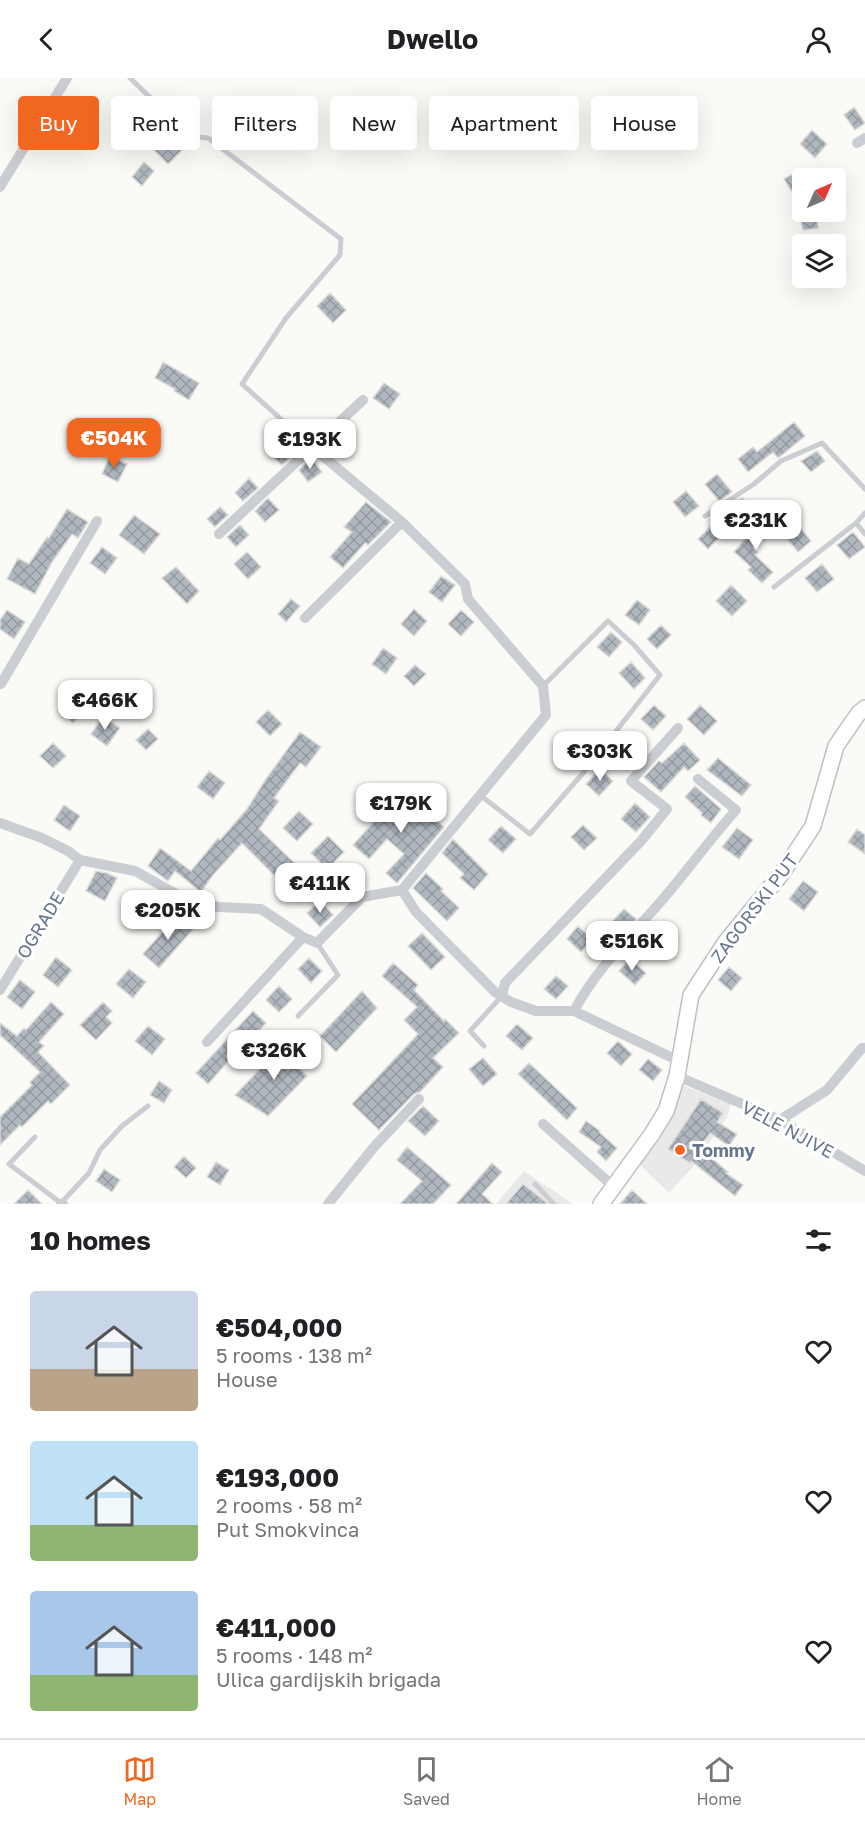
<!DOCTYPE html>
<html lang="en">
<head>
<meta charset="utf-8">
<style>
  body { margin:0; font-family:"Golos Text",sans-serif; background:#f2f2f2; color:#202124; height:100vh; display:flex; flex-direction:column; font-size:22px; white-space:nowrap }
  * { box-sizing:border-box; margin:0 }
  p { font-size:20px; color:#757577 }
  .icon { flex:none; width:33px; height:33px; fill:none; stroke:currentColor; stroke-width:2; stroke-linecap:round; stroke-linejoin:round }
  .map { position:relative; height:1126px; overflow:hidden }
  .side { display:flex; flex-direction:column; background:#fff; flex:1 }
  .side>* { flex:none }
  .banner { position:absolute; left:18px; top:18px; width:830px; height:54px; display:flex; gap:12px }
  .needle { width:39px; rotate:45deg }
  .buttons { position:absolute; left:792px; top:90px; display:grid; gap:12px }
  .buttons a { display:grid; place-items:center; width:54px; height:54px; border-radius:6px; background:#fff; box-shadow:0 6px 24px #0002; font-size:30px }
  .price { position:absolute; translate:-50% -51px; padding:0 14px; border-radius:12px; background:#fff; color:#222; font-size:20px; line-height:39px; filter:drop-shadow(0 2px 3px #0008) }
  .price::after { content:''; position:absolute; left:50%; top:36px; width:18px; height:14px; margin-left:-9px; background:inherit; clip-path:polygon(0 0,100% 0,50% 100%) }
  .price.current { background:#f2671f; color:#fff }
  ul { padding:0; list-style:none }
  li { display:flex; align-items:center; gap:18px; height:150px; padding:0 30px }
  li span { display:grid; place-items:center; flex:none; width:168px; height:120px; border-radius:6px; color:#555 }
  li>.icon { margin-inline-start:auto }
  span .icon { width:72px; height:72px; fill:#fffc; stroke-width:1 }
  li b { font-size:26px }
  h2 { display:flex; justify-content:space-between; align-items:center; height:72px; padding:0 30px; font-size:26px }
  .chip { padding:0 21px; border-radius:6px; background:#fff; box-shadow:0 6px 24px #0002; font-size:21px; line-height:54px }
  .chip.current { background:#f2671f; color:#fff }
  header { display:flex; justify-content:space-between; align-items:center; height:78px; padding:0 30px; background:#fff; font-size:27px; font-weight:700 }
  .tabs { display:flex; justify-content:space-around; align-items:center; height:84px; border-top:2px solid #e0e0e0; background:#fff; font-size:16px; color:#757577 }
  .tabs a { display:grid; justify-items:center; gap:3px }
  .tabs .current { color:#f2671f }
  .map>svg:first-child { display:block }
</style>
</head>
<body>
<header><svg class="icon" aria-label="back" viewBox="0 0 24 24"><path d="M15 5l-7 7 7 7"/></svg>Dwello<svg class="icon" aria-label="person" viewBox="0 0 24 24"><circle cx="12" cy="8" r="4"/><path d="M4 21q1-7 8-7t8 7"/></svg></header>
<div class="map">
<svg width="865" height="1126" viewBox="0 0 865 1126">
  <defs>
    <pattern id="building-cross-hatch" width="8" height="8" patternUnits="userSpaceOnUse" patternTransform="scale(1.5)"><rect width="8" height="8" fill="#b0b7bf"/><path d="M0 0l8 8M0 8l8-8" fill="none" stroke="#939aa1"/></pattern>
  </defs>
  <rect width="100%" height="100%" fill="#fafaf7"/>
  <path fill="#e8e9e8" d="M680,1006L731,1026L727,1039L692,1090L669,1115L639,1086L665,1053L673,1034Z
    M524,1093L570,1124L572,1126H496Z"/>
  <path fill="url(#building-cross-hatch)" stroke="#dcdcd9" stroke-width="1.5" d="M136,19L152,32L140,47L124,33Z
    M854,29L865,45L855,52L844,37Z
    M812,52L827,66L815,80L800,66Z
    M169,55L184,70L168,86L153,71Z
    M144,84L154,93L142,108L132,99Z
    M798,93L802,100V108L792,114L784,101Z
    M799,134H816L818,150L803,152Z
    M330,215L346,232L333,245L317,228Z
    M163,284L199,305L189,322L174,313L175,311L155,300Z
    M384,305L400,316L389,331L373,320Z
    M794,344L805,358L782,377L778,380L773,374L748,394L738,381L753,369L757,374Z
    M290,362L300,370L282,387L274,380Z
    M817,373L825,383L811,394L801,383Z
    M110,378L127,386L118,404L102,396Z
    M311,380L322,394L308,404L299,392Z
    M717,396L732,414L719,423L705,406Z
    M249,400L258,410L243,423L235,415Z
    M686,413L699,428L685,439L673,424Z
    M268,420L279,432L265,444L255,433Z
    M742,420L750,429L736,443L726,433V430Z
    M366,424L391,444L368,467L365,465L343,490L330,479L352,454L344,449Z
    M220,429L228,437L215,449L207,441Z
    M67,431L88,444L78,460L72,456L52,484L35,516L7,501L18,480L29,486L47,459L49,460Z
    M788,435L811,463L798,474L775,446Z
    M134,437L160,456L144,476L119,457Z
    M763,440L774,454L753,470L758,474L755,477L773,494L762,505L748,492L751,489L734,474Z
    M240,447L249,457L236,469L227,459Z
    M711,448L721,458L708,471L698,461Z
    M853,454L865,469L849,481L837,467Z
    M102,469L117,480L105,496L90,485Z
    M247,474L261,489L248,501L234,486Z
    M822,486L834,501L817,514L805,500Z
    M176,489L199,513L187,526L162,500Z
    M441,498L455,507L442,524L429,514Z
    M731,507L747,523L732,538L716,523Z
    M291,521L300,528L286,544L278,536Z
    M637,522L650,532L639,547L625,537Z
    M414,531L427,543L414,558L401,546Z
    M7,532L25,544L14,561L0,551V542Z
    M461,532L474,544L461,558L448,546Z
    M661,547L671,557L657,571L647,561Z
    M611,554L622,564L609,579L597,569Z
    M383,570L397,580L386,596L372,586Z
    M631,584L645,600L634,611L619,595Z
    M415,587L426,596L414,608L404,598Z
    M73,616L88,630L73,645L59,632Z
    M654,627L666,638L653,652L641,641Z
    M700,627L717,643L704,657L687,641Z
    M268,632L282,646L270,658L256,644Z
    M103,639L120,650L107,668L91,656Z
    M148,651L158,661L146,672L136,662Z
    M300,654L321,669L306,689L300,685L274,720L279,723L259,751L313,803L298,817L277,795L274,797L242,765L213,797L201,814L175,793L168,803L148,788L160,770L191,793L218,760L220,762L247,731L266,701Z
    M628,660L640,671L630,683L617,672Z
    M53,665L66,678L53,690L40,678Z
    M684,665L700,682L688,693L684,689L661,714L644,699L659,683L662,685Z
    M718,680L751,707L742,718L707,692Z
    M600,691L613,703L599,718L586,706Z
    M209,693L225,705L213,721L197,709Z
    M695,708L721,731L711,745L701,737L702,735L685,719Z
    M400,715L421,734L424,730L444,749L397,805L386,795L404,776L387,761L369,781L353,767Z
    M635,725L650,739L636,754L621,741Z
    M64,727L80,738L70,753L54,742Z
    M299,733L313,746L297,763L283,750Z
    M583,747L597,760L584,772L571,759Z
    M501,748L516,761L503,775L488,762Z
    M737,750L753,762L739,781L722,769Z
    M857,751L865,757V776L848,764Z
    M328,758L344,774L327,791L311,775Z
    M453,761L488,796L474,812L460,800L464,796L442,775Z
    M96,793L107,795L117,800L105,823L86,813Z
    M426,795L443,811L441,813L459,830L447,843L413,810Z
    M803,803L818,814L804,833L789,821Z
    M320,823L333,837L320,849L307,835Z
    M624,831L636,841L620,857L609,847Z
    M178,836L194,850L159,890L143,876Z
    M578,848L592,861L581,874L567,861Z
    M422,855L445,879L431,892L408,868Z
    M56,879L72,892L58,909L43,897Z
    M309,880L322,893L311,905L298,891Z
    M630,881L646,895L635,907L619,893Z
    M393,885L418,907L414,912L444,943L445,941L459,955L433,980L443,989L420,1014L414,1016L379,1052L352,1026L418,956L404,942L417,929L382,898Z
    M729,889L742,900L731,913L718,902Z
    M129,891L146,904L133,920L116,906Z
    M556,898L568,908L556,921L544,911Z
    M20,902L35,914L22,931L7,919Z
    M279,908L292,921L279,934L266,922Z
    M362,913L377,930L336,974L320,958Z
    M51,924L64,936L39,964L44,968L38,974L70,1007L51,1026L48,1023L22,1049L20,1047L0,1067V1039L32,1007L30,1004L40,994L0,957V945L17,958L24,950L26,952Z
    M103,924L112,933L106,939L112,945L96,962L80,947Z
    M253,933L266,945L233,982L231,980L208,1006L196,995Z
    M517,946L533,960L522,972L506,958Z
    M148,948L165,961L152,977L135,963Z
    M618,963L632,976L621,988L607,975Z
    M291,967L304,978L296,987L307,998L268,1038L235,1017L279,971L283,976Z
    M483,980L497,996L483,1008L469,991Z
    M648,981L662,992L653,1003L639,992Z
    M529,985L577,1030L567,1042L518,996Z
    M159,1003L172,1012L164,1025L150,1017Z
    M701,1021L723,1035L717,1044L737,1056L729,1068L710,1055L700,1070L728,1094L726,1095L743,1107L735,1118L691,1083L690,1085L668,1071Z
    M423,1028L439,1043L425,1058L408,1043Z
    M586,1043L600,1053L599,1054L617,1070L606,1083L597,1074L601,1069L579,1054Z
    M407,1069L451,1107L433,1126H400L422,1103L397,1082Z
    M184,1078L196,1090L186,1100L174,1089Z
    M216,1084L229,1092L220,1107L207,1099Z
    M492,1085L502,1094L482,1116L493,1126H456Z
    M104,1091L120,1102L112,1114L96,1103Z
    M523,1106L546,1124L547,1126H506Z
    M28,1112L42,1126H14Z
    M632,1112L647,1126H620Z"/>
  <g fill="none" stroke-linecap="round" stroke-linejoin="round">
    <g stroke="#bcc0c6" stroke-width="18">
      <path id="secondary" d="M601,1126L652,1056L666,1033L677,998L691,917L725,865L782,795L813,748L836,668L858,636L865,630"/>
    </g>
    <path stroke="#cacdd1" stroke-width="5" d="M130,0L190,58L208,60L341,161L340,177L286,240L242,306L312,369
      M705,438L754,406L781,383L822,365L865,411
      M856,445L865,435
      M774,509L856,445L865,456
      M480,717L530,756L584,694L660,597L634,567L608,543L543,608
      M298,938L338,897L317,865
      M484,968L470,953L501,919
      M35,1059L9,1086L61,1125L89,1095L100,1072L122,1048L148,1028
      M535,1106L554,1126"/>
    <path stroke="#cacdd1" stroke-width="10" d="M857,65L865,60
      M0,109L67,0
      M312,369L402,444L465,506L468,521L543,608L546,637L402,812
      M219,456L363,322
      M305,540L402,444
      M0,605L1,606L97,443
      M0,745L42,760L68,773L80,782L135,793L180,818L218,829L261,831L303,859L317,865L362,819L402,812
      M402,812L416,834L495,914L511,924L536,933H574L679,983
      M0,912L80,782
      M502,917L505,905L641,763L667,731L631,703L678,650
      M574,933C596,891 632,857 663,821C688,792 710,761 736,732L698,701
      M207,964L303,859
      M677,998L780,1042L865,1093
      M780,1042L827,1012L862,970H865
      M543,1046L613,1108
      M61,1126H63
      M328,1126L374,1069L419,1021"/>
    <use href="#secondary" stroke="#fff" stroke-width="15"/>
  </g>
  <circle fill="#f2671f" stroke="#fff" stroke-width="2" cx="680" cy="1072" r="6"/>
  <g text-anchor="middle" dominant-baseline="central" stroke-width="6" stroke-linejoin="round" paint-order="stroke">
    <g font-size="18" fill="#66778b" stroke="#fff">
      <text transform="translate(754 830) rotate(-53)">ZAGORSKI PUT</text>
      <text transform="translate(40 847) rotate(-59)">OGRADE</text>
      <text transform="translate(788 1051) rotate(28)">VELE NJIVE</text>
    </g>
    <g font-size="18" font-weight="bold" fill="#66778b" stroke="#fff" text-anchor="start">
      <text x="692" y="1072">Tommy</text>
    </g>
  </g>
</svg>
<div class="buttons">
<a><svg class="needle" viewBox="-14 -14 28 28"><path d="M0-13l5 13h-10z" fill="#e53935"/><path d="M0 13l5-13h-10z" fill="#757577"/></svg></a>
<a><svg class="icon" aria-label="layers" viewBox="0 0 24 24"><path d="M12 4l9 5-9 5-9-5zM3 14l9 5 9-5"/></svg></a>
</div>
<b class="price current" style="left:114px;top:391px">€504K</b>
<b class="price" style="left:310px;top:392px">€193K</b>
<b class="price" style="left:756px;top:473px">€231K</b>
<b class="price" style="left:105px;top:653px">€466K</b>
<b class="price" style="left:600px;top:704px">€303K</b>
<b class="price" style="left:401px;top:756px">€179K</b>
<b class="price" style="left:320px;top:836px">€411K</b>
<b class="price" style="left:168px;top:863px">€205K</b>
<b class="price" style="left:632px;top:894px">€516K</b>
<b class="price" style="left:274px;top:1003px">€326K</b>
<div class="banner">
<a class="chip current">Buy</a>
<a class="chip">Rent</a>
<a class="chip">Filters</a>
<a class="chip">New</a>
<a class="chip">Apartment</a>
<a class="chip">House</a>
</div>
</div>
<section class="side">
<h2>10 homes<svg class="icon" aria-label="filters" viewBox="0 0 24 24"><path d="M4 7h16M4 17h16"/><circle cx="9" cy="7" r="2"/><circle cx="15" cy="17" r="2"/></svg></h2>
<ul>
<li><span style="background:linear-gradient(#c9d6e8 65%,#b9a48a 0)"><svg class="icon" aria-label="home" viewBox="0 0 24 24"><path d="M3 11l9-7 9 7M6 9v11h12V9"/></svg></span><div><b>€504,000</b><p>5 rooms · 138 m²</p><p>House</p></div><svg class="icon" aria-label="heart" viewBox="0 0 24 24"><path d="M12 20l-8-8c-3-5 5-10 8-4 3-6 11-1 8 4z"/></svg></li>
<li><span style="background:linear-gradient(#bfe0f5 70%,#8fb573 0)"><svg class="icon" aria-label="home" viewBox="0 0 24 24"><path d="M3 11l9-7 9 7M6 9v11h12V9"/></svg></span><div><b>€193,000</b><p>2 rooms · 58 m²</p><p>Put Smokvinca</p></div><svg class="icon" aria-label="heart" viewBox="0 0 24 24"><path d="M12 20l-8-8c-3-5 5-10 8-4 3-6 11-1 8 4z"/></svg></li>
<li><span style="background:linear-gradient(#a9c7e8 70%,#8fb573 0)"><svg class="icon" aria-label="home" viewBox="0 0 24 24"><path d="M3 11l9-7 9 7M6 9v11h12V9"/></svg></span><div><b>€411,000</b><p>5 rooms · 148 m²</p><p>Ulica gardijskih brigada</p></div><svg class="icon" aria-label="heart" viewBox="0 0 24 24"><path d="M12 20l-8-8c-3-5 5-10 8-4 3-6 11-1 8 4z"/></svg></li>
</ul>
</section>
<nav class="tabs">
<a class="current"><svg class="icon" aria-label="map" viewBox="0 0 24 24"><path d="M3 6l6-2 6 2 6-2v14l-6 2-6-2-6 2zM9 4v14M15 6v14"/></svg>Map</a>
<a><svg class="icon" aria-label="saved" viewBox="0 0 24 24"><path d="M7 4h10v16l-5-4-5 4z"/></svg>Saved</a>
<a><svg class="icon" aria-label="home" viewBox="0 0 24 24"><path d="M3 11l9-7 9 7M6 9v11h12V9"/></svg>Home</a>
</nav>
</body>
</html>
